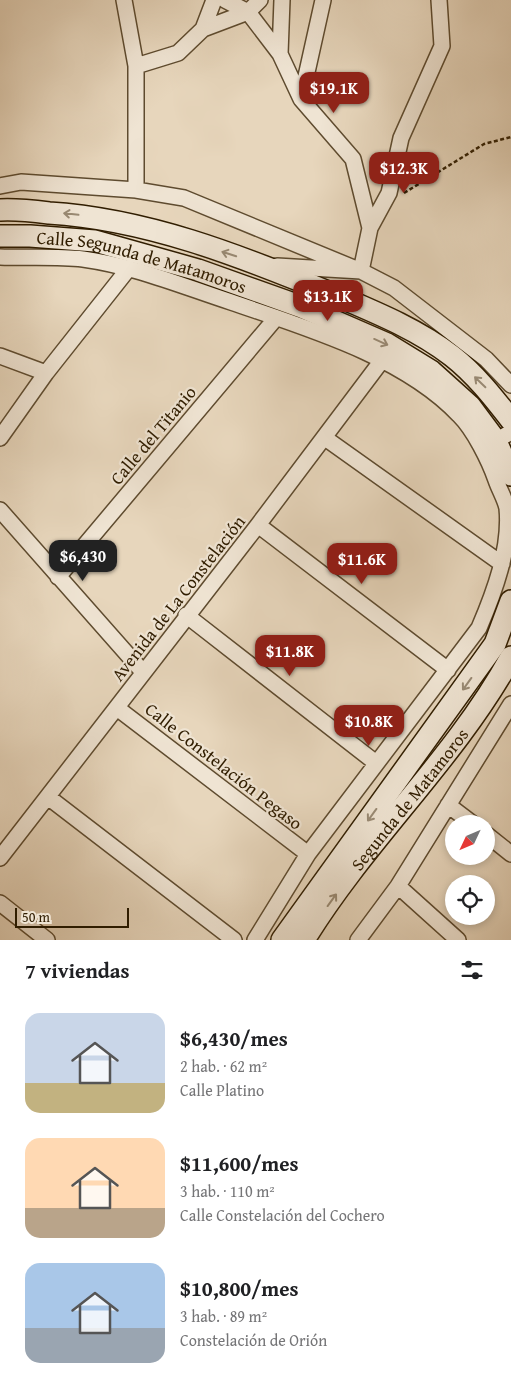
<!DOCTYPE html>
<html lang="es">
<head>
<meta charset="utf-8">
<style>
  body { margin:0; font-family:"Gentium Book Plus",serif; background:#f2f2f2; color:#202124; height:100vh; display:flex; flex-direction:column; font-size:19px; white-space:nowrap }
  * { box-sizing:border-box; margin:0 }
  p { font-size:16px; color:#757577 }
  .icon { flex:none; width:28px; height:28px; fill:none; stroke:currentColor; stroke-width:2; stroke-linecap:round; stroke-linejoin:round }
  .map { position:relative; height:940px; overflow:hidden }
  .drawer { display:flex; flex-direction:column; background:#fff; flex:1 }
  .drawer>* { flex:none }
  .needle { width:32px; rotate:226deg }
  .controls { position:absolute; left:445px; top:815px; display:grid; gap:10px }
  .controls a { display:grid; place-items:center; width:50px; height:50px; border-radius:50%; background:#fff; box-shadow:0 2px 8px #0003; font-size:25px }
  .scale { position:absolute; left:15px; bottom:12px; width:114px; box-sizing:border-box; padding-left:5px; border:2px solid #301d00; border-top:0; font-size:14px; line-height:18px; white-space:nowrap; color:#301d00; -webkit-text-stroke:4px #efe4d3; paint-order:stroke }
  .price { position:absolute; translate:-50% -42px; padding:0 11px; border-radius:10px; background:#8f2418; color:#fff; font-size:16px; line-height:32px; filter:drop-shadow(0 1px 2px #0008) }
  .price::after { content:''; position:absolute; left:50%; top:30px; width:15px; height:11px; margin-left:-8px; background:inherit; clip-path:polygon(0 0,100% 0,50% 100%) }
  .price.active { background:#222; color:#fff }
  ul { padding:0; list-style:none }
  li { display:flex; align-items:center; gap:15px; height:125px; padding:0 25px }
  li span { display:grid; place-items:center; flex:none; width:140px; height:100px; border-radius:15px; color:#555 }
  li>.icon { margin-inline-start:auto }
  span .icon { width:60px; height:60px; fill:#fffc; stroke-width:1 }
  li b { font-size:21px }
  h2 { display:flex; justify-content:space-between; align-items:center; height:60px; padding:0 25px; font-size:21px }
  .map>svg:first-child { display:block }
</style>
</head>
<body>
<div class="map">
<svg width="511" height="940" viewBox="0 0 511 940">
  <rect width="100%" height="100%" fill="#e7d6bc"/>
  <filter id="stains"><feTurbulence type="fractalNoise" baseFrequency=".004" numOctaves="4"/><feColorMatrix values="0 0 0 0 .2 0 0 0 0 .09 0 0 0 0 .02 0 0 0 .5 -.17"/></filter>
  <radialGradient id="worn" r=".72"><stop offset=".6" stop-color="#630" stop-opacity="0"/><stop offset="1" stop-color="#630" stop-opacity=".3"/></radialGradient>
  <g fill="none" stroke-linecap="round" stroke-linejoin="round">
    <g stroke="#5e4b2f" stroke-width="18">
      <path id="minor" d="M124,0L136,66V190
        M225,0L248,12L280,54
        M282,0L280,54L301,99L353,159L370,228
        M203,29L248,12L260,0
        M136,66L178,53L203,29L214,0
        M301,99L323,0
        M0,186L21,182L136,190L184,198L361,271L394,288L486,359L511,385
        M0,257C27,258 56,256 83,259C134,266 182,286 231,302C306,328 403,356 459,415C474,430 489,460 496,480C499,489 505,499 507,508C511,548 494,593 479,628L308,854L255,940
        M277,266L361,271L370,228L389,193L401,138L442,46L439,0
        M0,356L46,373
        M0,438L46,373L129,268
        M325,438L502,564
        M496,441L511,432
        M0,510L143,672
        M258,525L448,670
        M58,577L276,318
        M186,615L376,763
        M117,708L308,854
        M48,797L234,940
        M448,805L473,824
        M486,834L511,854
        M0,858L258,525L383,359
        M398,886L458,940
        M0,903L47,940
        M358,940L398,886L511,704"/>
    </g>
    <g stroke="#301d00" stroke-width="24">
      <g id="secondary">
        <path d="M0,210C16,209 33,211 49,213C146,219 238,255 328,292C370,310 416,328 452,356C475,374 493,397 511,420"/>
        <path id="s1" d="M0,236H30L95,241L198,270L302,307L387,344L431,371L470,406L496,441L511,475"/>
        <path d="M282,940L495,644L511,601"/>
        <path id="s2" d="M304,940C365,840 455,759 511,657"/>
      </g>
    </g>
    <path stroke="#301d00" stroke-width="2.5" stroke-dasharray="4 2.5" stroke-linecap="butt" d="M404,193L484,144L511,137"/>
    <use href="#minor" stroke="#efe4d3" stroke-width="15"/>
    <use href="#secondary" stroke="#efe4d3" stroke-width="21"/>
  </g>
  <defs><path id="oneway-shaft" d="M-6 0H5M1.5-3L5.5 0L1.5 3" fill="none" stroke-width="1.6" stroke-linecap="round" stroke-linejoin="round" transform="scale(1.25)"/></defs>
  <g stroke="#998a74">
    <use href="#oneway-shaft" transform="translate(71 214) rotate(-174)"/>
    <use href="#oneway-shaft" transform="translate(229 254) rotate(-162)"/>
    <use href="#oneway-shaft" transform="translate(381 342) rotate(24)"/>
    <use href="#oneway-shaft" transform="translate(480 382) rotate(-136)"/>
    <use href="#oneway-shaft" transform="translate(467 684) rotate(126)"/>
    <use href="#oneway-shaft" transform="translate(372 815) rotate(126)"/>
    <use href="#oneway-shaft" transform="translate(332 900) rotate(-54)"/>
  </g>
  <g text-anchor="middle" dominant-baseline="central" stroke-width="4.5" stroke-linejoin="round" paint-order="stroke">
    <g font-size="18" fill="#301d00" stroke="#efe4d3">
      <text stroke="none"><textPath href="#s1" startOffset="145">Calle Segunda de Matamoros</textPath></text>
      <text transform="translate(153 435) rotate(-50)">Calle del Titanio</text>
      <text transform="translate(178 598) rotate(-52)">Avenida de La Constelación</text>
      <text transform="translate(224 766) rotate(38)">Calle Constelación Pegaso</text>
      <text stroke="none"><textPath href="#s2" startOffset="176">Segunda de Matamoros</textPath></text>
    </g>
  </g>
  <rect width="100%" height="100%" filter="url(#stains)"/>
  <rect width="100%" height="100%" fill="url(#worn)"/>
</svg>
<div class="controls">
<a><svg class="needle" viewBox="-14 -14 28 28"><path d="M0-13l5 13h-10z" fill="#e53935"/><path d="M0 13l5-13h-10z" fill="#757577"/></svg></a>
<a><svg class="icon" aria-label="locate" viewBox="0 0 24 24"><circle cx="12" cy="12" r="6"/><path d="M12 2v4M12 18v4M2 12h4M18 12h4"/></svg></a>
</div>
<div class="scale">50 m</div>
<b class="price" style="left:334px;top:114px">$19.1K</b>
<b class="price" style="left:404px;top:194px">$12.3K</b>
<b class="price" style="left:328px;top:322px">$13.1K</b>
<b class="price active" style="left:83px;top:582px">$6,430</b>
<b class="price" style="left:362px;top:585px">$11.6K</b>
<b class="price" style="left:290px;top:677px">$11.8K</b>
<b class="price" style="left:369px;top:747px">$10.8K</b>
</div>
<section class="drawer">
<h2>7 viviendas<svg class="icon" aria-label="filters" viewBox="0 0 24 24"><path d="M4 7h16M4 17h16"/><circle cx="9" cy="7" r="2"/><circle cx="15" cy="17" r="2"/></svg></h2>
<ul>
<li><span style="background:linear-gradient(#c9d6e8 70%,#c2b280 0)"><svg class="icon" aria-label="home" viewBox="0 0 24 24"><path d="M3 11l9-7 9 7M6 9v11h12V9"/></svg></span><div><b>$6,430/mes</b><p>2 hab. · 62 m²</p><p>Calle Platino</p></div></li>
<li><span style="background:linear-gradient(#ffd9b3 70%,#b9a48a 0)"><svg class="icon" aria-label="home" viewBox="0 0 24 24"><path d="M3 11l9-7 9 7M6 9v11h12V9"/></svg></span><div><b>$11,600/mes</b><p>3 hab. · 110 m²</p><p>Calle Constelación del Cochero</p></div></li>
<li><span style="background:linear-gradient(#a9c7e8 65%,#9aa5b1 0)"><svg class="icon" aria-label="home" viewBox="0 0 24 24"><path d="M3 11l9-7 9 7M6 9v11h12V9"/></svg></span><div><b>$10,800/mes</b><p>3 hab. · 89 m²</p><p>Constelación de Orión</p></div></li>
</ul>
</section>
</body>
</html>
